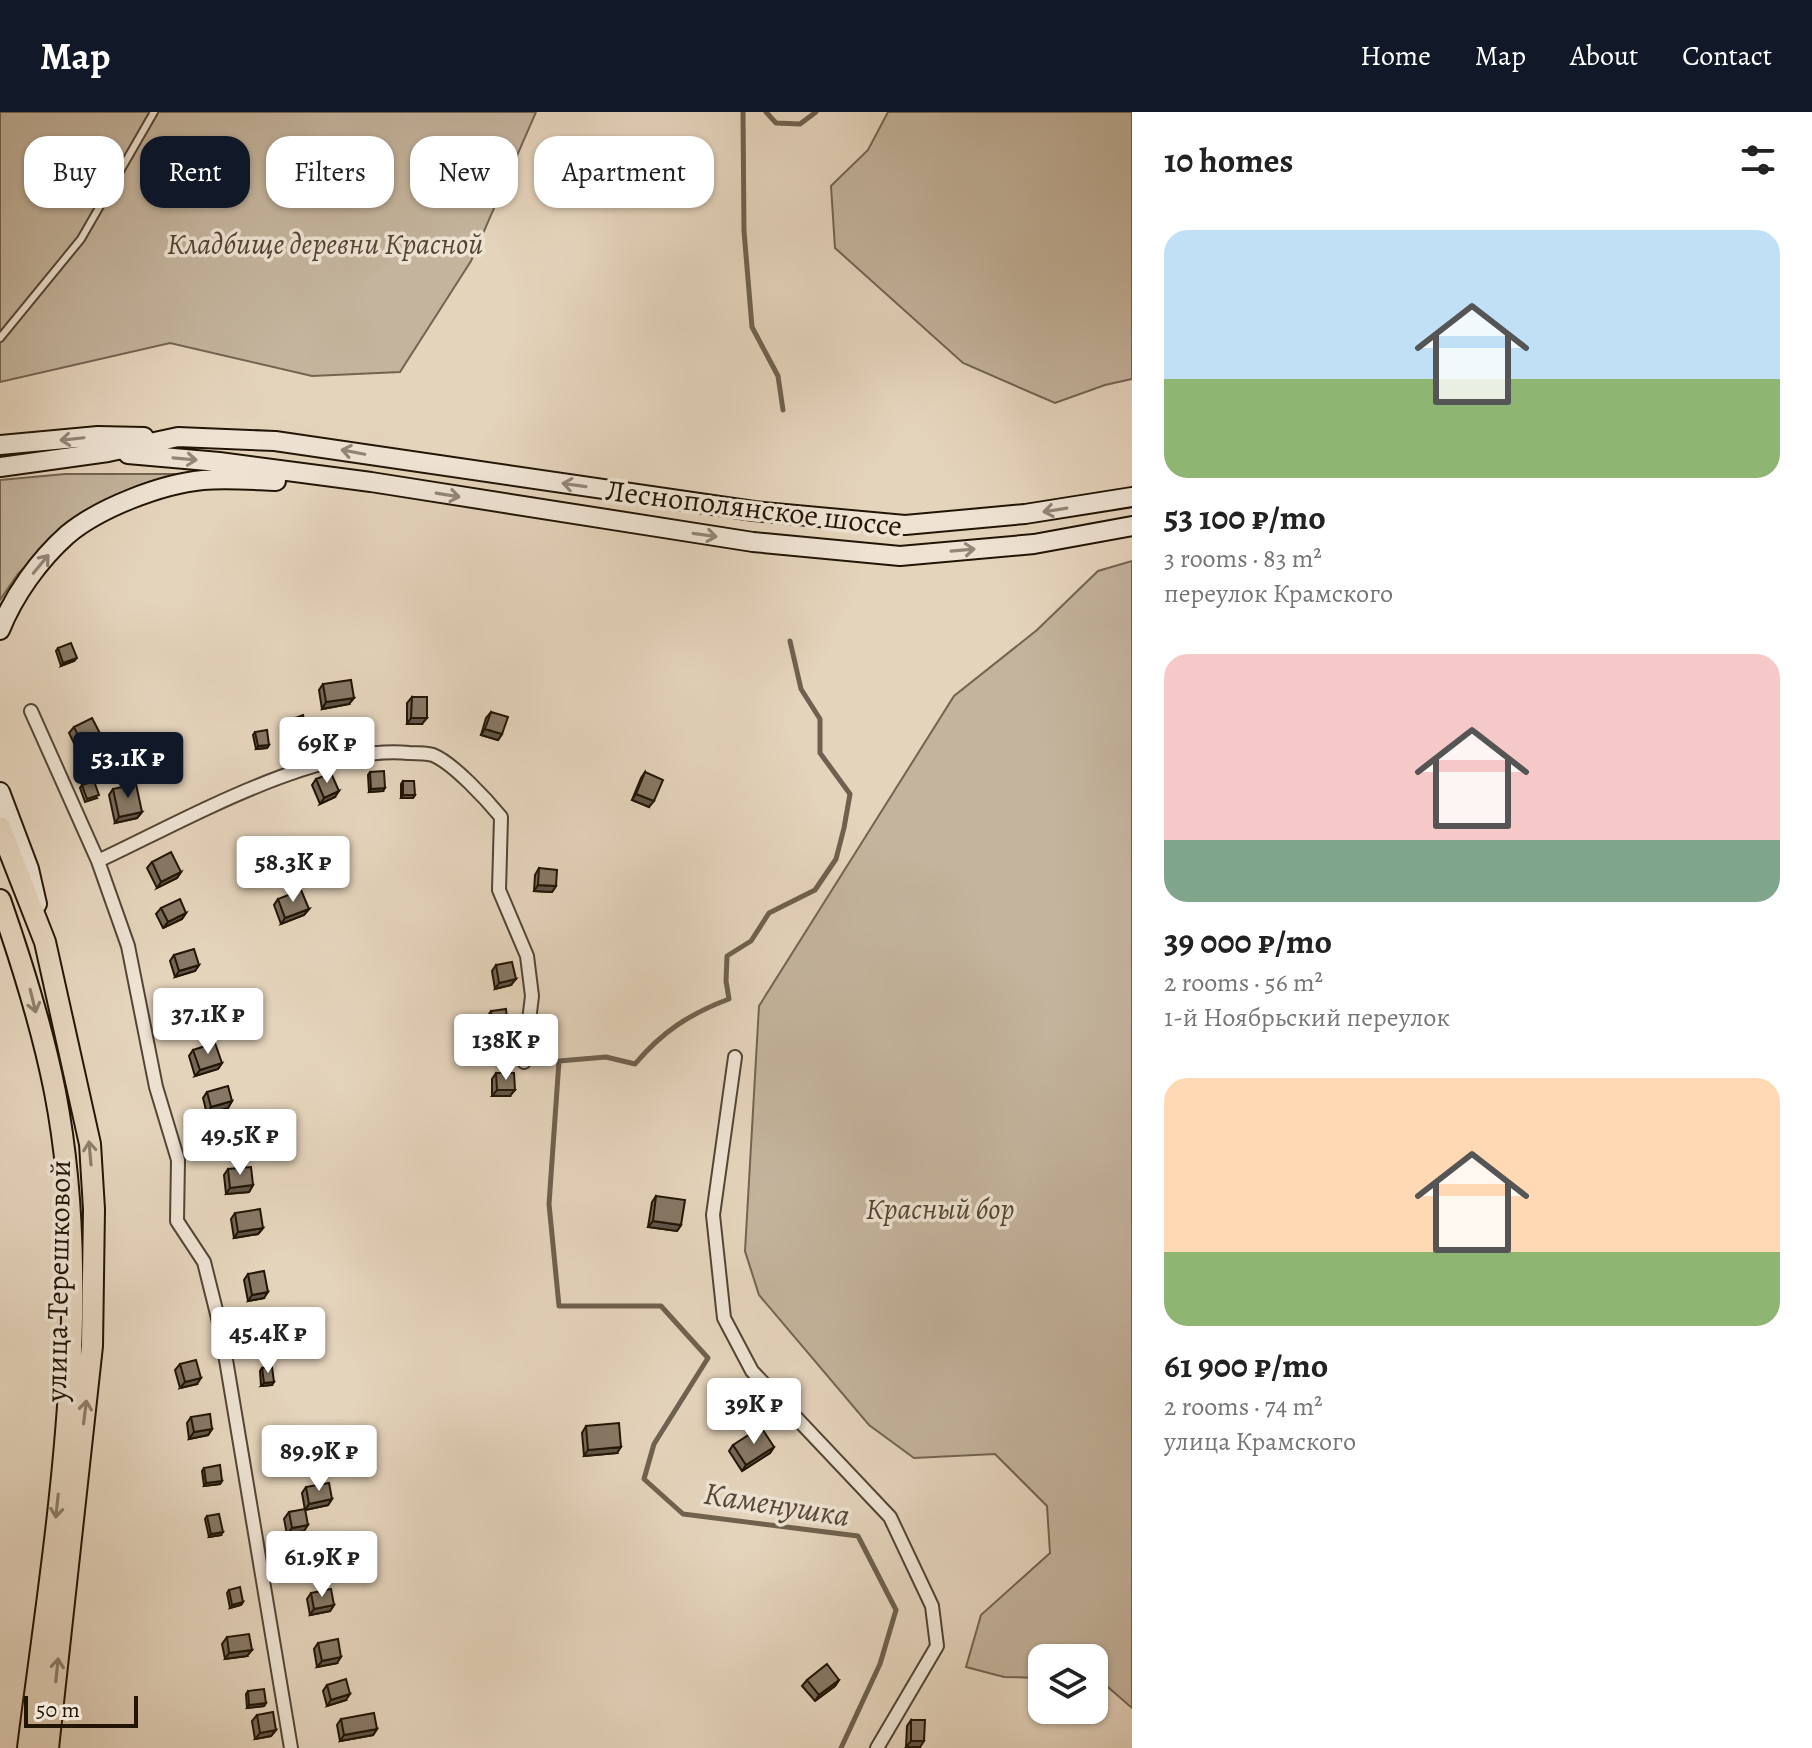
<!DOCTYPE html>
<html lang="en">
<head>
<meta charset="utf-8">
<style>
  body { margin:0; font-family:Alegreya,serif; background:#f6f6f6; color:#222; height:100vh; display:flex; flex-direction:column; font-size:30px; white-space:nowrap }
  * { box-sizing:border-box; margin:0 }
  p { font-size:26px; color:#767676 }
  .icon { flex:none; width:44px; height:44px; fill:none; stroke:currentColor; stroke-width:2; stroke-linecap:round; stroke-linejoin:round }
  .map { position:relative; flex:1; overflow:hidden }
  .sheet { display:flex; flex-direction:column; background:#fff; width:680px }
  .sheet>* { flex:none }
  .top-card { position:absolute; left:24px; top:24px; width:760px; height:72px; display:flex; gap:16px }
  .controls { position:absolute; left:1028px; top:1532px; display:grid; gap:16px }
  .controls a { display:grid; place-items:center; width:80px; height:80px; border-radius:16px; background:#fff; box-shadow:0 2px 6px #0004; font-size:40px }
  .scale { position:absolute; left:24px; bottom:20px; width:114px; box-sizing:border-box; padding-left:8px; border:4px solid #221506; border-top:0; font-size:22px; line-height:28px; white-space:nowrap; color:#221506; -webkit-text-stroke:6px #eee3d3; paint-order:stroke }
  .price { position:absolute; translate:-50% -68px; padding:0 18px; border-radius:8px; background:#fff; color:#222; font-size:26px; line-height:52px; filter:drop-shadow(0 2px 4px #0008) }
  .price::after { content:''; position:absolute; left:50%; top:48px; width:24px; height:18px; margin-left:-12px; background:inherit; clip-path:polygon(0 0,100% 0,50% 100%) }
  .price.on { background:#111827; color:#fff }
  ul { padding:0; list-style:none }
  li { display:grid; align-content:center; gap:16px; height:424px; padding:0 32px }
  li span { display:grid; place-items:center; height:248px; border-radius:24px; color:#555 }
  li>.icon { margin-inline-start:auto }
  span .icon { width:144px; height:144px; fill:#fffc; stroke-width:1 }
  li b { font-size:34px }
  h2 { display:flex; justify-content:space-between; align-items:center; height:96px; padding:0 32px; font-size:34px }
  .pill { padding:0 28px; border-radius:24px; background:#fff; box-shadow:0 2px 6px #0004; font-size:28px; line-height:72px }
  .pill.on { background:#111827; color:#fff }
  header { display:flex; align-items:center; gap:48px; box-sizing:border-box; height:112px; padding:0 40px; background:#111827; color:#fff }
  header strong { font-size:38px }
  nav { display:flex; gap:44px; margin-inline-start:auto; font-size:28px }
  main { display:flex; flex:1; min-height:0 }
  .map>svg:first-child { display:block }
</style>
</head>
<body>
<header>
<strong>Map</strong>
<nav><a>Home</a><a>Map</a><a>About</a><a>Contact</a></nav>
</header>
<main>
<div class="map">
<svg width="1132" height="1636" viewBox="0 0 1132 1636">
  <rect width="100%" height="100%" fill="#e5d4bc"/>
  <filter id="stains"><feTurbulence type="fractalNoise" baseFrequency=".0025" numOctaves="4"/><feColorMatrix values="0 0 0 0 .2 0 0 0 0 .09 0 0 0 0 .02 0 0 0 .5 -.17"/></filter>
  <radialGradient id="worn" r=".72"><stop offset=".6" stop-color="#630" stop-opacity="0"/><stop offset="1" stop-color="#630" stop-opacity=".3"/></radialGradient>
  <path fill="#c4b49d" stroke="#736452" stroke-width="2" d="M0,0H536L471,149L400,260L312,264L170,231L0,270Z
    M888,0H1132V267L1105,273L1055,291L963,251L835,136L831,74L868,38Z
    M65,362H183L122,384L42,437L18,462L0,488V368Z
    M1132,449V1596L1101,1569L1094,1568V1546H1042V1566L1004,1565L966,1555L981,1503L1050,1441L1047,1394L995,1342L914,1346L869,1313L759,1183L745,1139L759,894L954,584L1037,518L1098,459Z"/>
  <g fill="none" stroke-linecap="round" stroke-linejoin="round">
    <path stroke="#6f614e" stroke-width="5" d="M743,0L744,119L752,215L778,264L783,298
      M766,0L776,11L800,12L816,0
      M790,529L801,577L820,607V641L850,682L844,716L836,747L815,778L769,801L751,829L727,844L726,869L729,887C689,902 662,920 635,952L606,945L559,949L549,1092L559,1194H661L708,1246L654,1332L644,1367L683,1402L858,1424L896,1498L880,1552L841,1636"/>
    <g stroke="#534534" stroke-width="10">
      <path id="lane" d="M0,226L81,127L154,0"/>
    </g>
    <g stroke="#534534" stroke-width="16">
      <path id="street" d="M31,599L98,749L128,834L156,975L178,1048L177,1109L204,1150L221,1218L291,1636
        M98,749C182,710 316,632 409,641C416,641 426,641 433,643C453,651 487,688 501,705L499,778L527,844L532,884L524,950
        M735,945L713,1103L724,1206L752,1259L890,1405L932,1494L937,1534L877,1636"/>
    </g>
    <g stroke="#221506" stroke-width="22">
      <path id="secondary" d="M0,333L98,324L144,325
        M128,342L219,350L371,370L753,430L900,444L1034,432L1132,414
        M0,355L108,340L178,325L275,329L754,399L905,413L1025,402L1132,385
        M0,518C14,483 39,448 67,423C99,396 161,372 203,368C227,366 251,368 276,369
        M0,680L29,757L37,792"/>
    </g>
    <g stroke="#221506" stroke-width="24">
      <path id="primary" d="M0,715L45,830L90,1032L94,1097L92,1234L48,1636
        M0,788C22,851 42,914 55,980C96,1192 55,1424 28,1636"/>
    </g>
    <use href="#lane" stroke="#eee3d3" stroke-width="6"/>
    <use href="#street" stroke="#eee3d3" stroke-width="12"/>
    <use href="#secondary" stroke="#eee3d3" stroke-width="18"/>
    <use href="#primary" stroke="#e5d4bc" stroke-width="20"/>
  </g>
  <path fill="#746757" stroke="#221506" stroke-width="2" d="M58,536L74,549L61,554L56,539Z
    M323,572L349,592L322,597L319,578Z
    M412,585L422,612H407V591Z
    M491,600L502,622L498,628L481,623L486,606Z
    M295,606L304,618L297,620L293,609Z
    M74,615L105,631L100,637L81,646L69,621Z
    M255,620L269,633L267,636L256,637L253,623Z
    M370,660L383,679L369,680L368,663Z
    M645,660L649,695L632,688L641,666Z
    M316,667L335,685L320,692L312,673Z
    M403,669L415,683L413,686H401V672Z
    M82,673L97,686L85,690L80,676Z
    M113,677L142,700L137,706L115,711L109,683Z
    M152,750L181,760L177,766L157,776L147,756Z
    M539,756L556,774L552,780L534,779L535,763Z
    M278,787L309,797L304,803L281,812L274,793Z
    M161,796L186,801L182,807L163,816L156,802Z
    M174,843L199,853L195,859L175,865L170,849Z
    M496,853L511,873L495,877L492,859Z
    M193,894L211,908L193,914L188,900Z
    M491,899L508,916L504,922L489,923L487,905Z
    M193,938L222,951L218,957L195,964L189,944Z
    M496,961L510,984H492V967Z
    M207,980L232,989L228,996L207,1002L203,986Z
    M222,1023L244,1036L239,1042L221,1046L217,1029Z
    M228,1057L253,1073L249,1080L226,1082L224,1063Z
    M656,1084L681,1113L677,1119L648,1115L652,1090Z
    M235,1101L263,1116L258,1122L234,1126L231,1107Z
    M248,1162L264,1186L248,1189L244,1168Z
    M260,1217L269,1232L261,1234L258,1220Z
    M180,1252L197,1272L180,1276L175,1258Z
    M262,1256L272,1273L261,1274L260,1259Z
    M191,1305L212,1317L208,1323L189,1327L187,1311Z
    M586,1314L617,1341L584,1344L582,1321Z
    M265,1320L282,1335L266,1338L263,1323Z
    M733,1333L774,1335L770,1341L742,1359L729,1339Z
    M204,1356L222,1369L220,1372L204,1374L202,1359Z
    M306,1375L332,1387L328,1393L305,1398L304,1419L287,1422L284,1407L289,1400L305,1398L302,1381Z
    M207,1404L221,1423L209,1425L205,1407Z
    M307,1424L327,1440L323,1446L305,1448L303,1431Z
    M229,1478L243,1490L241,1493L230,1496L227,1481Z
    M311,1481L334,1493L330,1499L310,1503L307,1487Z
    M227,1525L247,1544L225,1547L222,1532Z
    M318,1531L337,1551L317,1555L314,1537Z
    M807,1568H839L835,1574L815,1589L802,1574Z
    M327,1573L346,1588L327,1594L323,1579Z
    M248,1579L266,1591L264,1594L247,1596L246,1582Z
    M257,1603L276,1618L271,1624L255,1627L252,1609Z
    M341,1607L377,1617L373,1623L340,1629L337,1613Z
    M911,1608L920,1635H906L907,1614Z"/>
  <path fill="#5e5447" stroke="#221506" stroke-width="2" d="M77,546L74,549L61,554L63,551Z
    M354,586L349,592L322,597L326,590Z
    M411,606H427L422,612H407Z
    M485,617L502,622L498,628L481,623Z
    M105,631L100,637L81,646L86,640Z
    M269,633L267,636L256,637L258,634Z
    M385,676L383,679L369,680L371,677Z
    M339,679L335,685L320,692L324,686Z
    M636,682L654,689L649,695L632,688Z
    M403,683H415L413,686H401Z
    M142,700L137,706L115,711L119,705Z
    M181,760L177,766L157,776L161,770Z
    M538,773L556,774L552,780L534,779Z
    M309,797L304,803L281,812L285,806Z
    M186,801L182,807L163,816L168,810Z
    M199,853L195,859L175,865L179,859Z
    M516,867L511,873L495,877L499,871Z
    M215,902L211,908L193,914L197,908Z
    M508,916L504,922L489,923L493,917Z
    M222,951L218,957L195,964L200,958Z
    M497,978H515L510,984H492Z
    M232,989L228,996L207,1002L211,995Z
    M244,1036L239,1042L221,1046L225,1040Z
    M253,1073L249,1080L226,1082L230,1076Z
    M653,1109L681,1113L677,1119L648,1115Z
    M263,1116L258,1122L234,1126L238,1120Z
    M268,1180L264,1186L248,1189L252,1183Z
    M201,1266L197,1272L180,1276L185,1270Z
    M274,1270L272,1273L261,1274L264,1271Z
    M212,1317L208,1323L189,1327L194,1320Z
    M284,1332L282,1335L266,1338L268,1335Z
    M621,1335L617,1341L584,1344L588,1338Z
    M774,1335L770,1341L742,1359L746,1353Z
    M222,1369L220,1372L204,1374L206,1371Z
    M332,1387L328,1393L305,1398L309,1392Z
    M308,1413L304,1419L287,1422L292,1416Z
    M223,1420L221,1423L209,1425L211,1422Z
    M327,1440L323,1446L305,1448L309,1442Z
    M243,1490L241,1493L230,1496L232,1493Z
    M334,1493L330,1499L310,1503L314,1497Z
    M252,1538L247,1544L225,1547L229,1541Z
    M341,1545L337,1551L317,1555L322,1549Z
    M839,1568L835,1574L815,1589L819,1583Z
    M350,1582L346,1588L327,1594L331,1588Z
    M266,1591L264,1594L247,1596L249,1593Z
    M377,1617L373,1623L340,1629L344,1623Z
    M276,1618L271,1624L255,1627L260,1621Z
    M911,1629H924L920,1635H906Z"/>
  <path fill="#877865" stroke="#221506" stroke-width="2" d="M71,531L77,546L63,551L58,536Z
    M351,568L354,586L326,590L323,572Z
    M412,585H427V606H411Z
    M491,600L508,605L502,622L485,617Z
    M303,603L306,615L299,617L295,606Z
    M92,606L105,631L86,640L74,615Z
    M267,618L269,633L258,634L255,620Z
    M384,659L385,676L371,677L370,660Z
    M645,660L663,668L654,689L636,682Z
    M331,661L339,679L324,686L316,667Z
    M94,669L99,683L87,687L82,673Z
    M403,669H414L415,683H403Z
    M136,672L142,700L119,705L113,677Z
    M171,740L181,760L161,770L152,750Z
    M539,756L557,758L556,774L538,773Z
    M301,778L309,797L285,806L278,787Z
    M180,787L186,801L168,810L161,796Z
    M194,837L199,853L179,859L174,843Z
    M512,850L516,867L499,871L496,853Z
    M210,888L215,902L197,908L193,894Z
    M506,897L508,916L493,917L491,899Z
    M215,931L222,951L200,958L193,938Z
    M496,961H514L515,978H497Z
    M228,974L232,989L211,995L207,980Z
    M240,1019L244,1036L225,1040L222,1023Z
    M251,1055L253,1073L230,1076L228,1057Z
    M656,1084L685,1088L681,1113L653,1109Z
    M260,1097L263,1116L238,1120L235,1101Z
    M264,1159L268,1180L252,1183L248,1162Z
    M268,1215L271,1229L263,1231L260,1217Z
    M196,1248L201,1266L185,1270L180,1252Z
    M272,1255L274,1270L264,1271L262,1256Z
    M210,1302L212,1317L194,1320L191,1305Z
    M619,1311L621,1335L588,1338L586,1314Z
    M761,1315L774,1335L746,1353L733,1333Z
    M281,1316L284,1332L268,1335L265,1320Z
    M220,1353L222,1369L206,1371L204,1356Z
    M329,1371L332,1387L309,1392L306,1375Z
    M305,1397L308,1413L292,1416L289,1400Z
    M219,1402L223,1420L211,1422L207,1404Z
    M325,1422L327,1440L309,1442L307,1424Z
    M240,1475L243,1490L232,1493L229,1478Z
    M331,1477L334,1493L314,1497L311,1481Z
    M249,1522L252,1538L229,1541L227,1525Z
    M338,1527L341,1545L322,1549L318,1531Z
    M827,1552L839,1568L819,1583L807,1568Z
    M346,1567L350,1582L331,1588L327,1573Z
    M264,1577L266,1591L249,1593L248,1579Z
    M273,1600L276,1618L260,1621L257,1603Z
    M374,1601L377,1617L344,1623L341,1607Z
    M911,1608H925L924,1629H911Z"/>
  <defs><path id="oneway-shaft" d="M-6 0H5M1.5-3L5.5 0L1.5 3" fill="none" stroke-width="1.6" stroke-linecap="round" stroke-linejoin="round" transform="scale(2)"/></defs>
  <g stroke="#928677">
    <use href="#oneway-shaft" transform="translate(72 327) rotate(174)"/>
    <use href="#oneway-shaft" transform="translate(353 340) rotate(-169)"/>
    <use href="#oneway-shaft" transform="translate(185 347) rotate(5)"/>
    <use href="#oneway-shaft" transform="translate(574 373) rotate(-172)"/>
    <use href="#oneway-shaft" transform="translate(448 383) rotate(9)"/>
    <use href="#oneway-shaft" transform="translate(1055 398) rotate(171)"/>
    <use href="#oneway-shaft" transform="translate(705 423) rotate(8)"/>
    <use href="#oneway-shaft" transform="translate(963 438) rotate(-5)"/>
    <use href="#oneway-shaft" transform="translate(41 452) rotate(-50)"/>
  </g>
  <g stroke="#8d7e6a">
    <use href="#oneway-shaft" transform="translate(33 889) rotate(76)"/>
    <use href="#oneway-shaft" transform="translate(90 1041) rotate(-95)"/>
    <use href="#oneway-shaft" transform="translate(85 1300) rotate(-83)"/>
    <use href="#oneway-shaft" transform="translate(57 1394) rotate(96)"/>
    <use href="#oneway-shaft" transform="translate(57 1558) rotate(-84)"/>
  </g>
  <g text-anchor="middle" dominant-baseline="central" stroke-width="7" stroke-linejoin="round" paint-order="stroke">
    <g font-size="30" font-style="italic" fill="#534533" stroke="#eee3d3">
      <text x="325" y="132">Кладбище деревни Красной</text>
      <text x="940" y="1097">Красный бор</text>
    </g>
    <g font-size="30" fill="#221506" stroke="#eee3d3">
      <text transform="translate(754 396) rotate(7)">Леснополянское шоссе</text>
      <text transform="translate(58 1169) rotate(-89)">улица Терешковой</text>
    </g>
    <g font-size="32" font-style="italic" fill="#564736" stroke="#eee3d3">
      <text transform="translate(777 1392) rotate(9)">Каменушка</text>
    </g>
  </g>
  <rect width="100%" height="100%" filter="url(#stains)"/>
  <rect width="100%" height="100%" fill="url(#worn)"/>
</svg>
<div class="controls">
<a><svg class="icon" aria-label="layers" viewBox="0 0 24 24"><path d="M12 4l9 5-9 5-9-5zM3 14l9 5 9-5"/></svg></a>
</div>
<div class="scale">50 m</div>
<b class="price" style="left:327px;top:673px">69K ₽</b>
<b class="price on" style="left:128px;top:688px">53.1K ₽</b>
<b class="price" style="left:293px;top:792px">58.3K ₽</b>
<b class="price" style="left:208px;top:944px">37.1K ₽</b>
<b class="price" style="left:506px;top:970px">138K ₽</b>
<b class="price" style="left:240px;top:1065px">49.5K ₽</b>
<b class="price" style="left:268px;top:1263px">45.4K ₽</b>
<b class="price" style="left:754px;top:1334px">39K ₽</b>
<b class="price" style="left:319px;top:1381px">89.9K ₽</b>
<b class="price" style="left:322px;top:1487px">61.9K ₽</b>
<div class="top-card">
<a class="pill">Buy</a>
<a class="pill on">Rent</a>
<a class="pill">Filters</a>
<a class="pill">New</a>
<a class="pill">Apartment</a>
</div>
</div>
<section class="sheet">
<h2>10 homes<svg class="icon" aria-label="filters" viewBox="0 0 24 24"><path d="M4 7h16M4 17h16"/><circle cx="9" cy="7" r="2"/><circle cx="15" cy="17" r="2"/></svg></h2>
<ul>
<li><span style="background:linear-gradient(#bfe0f5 60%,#8fb573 0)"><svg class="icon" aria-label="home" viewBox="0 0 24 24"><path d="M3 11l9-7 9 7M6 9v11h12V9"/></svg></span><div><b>53 100 ₽/mo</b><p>3 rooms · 83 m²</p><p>переулок Крамского</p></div></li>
<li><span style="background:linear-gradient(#f6c9c9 75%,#7fa58c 0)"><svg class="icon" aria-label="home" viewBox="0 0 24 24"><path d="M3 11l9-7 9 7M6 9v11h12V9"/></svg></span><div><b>39 000 ₽/mo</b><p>2 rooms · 56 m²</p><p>1-й Ноябрьский переулок</p></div></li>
<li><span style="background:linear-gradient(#ffd9b3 70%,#8fb573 0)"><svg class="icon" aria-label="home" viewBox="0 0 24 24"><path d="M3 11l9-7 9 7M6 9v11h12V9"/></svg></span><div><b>61 900 ₽/mo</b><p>2 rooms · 74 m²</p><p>улица Крамского</p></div></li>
</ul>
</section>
</main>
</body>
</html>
